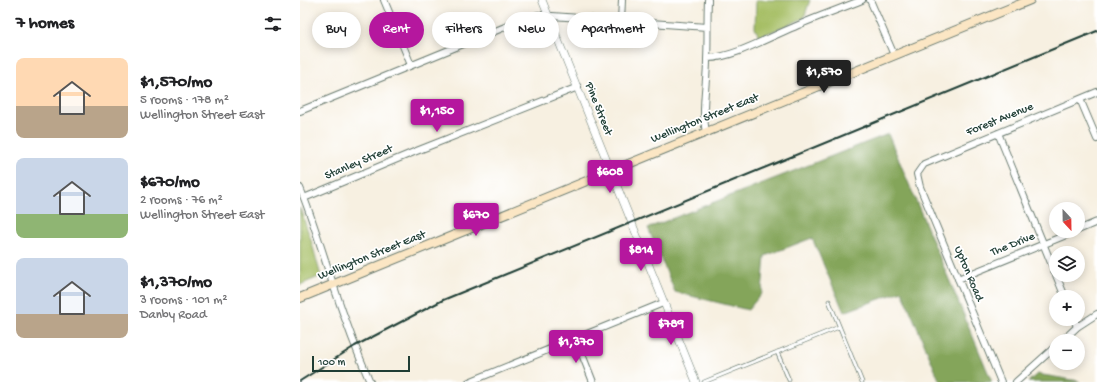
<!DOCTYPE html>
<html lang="en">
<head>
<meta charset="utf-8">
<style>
  body { margin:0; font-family:"Gochi Hand",sans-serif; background:#f6f6f6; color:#202124; height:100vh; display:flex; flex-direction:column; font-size:15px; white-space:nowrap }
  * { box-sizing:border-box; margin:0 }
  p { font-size:13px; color:#757577 }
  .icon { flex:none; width:22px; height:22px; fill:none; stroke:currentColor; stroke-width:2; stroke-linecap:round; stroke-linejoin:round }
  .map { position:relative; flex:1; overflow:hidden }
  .side { display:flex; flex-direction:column; background:#fff; width:300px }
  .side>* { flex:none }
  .guide { position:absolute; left:12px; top:12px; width:380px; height:36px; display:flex; gap:8px }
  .needle { width:26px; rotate:158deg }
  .tools { position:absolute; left:749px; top:202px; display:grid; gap:8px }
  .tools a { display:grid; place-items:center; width:36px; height:36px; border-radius:50%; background:#fff; box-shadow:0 2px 10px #0003; font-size:20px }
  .scale { position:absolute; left:12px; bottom:10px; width:98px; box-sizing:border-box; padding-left:4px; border:2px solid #1f3d34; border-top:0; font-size:11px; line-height:14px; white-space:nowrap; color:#1f3d34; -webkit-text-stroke:3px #fff; paint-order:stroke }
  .price { position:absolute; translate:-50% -34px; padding:0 9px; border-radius:4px; background:#b5179e; color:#fff; font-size:13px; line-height:26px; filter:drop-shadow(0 1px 2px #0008) }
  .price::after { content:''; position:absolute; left:50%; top:24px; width:12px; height:9px; margin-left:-6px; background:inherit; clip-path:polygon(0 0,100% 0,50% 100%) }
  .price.selected { background:#222; color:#fff }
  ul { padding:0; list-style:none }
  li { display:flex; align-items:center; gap:12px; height:100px; padding:0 16px }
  li span { display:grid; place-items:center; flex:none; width:112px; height:80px; border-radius:8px; color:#555 }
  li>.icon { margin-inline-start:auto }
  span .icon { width:48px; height:48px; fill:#fffc; stroke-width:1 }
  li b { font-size:17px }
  h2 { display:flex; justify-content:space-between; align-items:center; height:48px; padding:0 16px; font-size:17px }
  .pill { padding:0 14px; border-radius:18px; background:#fff; box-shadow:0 2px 10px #0003; font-size:14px; line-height:36px }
  .pill.selected { background:#b5179e; color:#fff }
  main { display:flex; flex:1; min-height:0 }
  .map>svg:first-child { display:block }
</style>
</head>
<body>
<main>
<section class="side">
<h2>7 homes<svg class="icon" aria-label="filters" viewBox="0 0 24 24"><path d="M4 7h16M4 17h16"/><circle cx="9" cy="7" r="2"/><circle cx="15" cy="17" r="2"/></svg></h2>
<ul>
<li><span style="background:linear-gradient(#ffd9b3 60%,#b9a48a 0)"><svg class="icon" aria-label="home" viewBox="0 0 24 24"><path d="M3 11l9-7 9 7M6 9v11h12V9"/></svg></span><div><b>$1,570/mo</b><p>5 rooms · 178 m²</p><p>Wellington Street East</p></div></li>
<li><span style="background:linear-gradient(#c9d6e8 70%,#8fb573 0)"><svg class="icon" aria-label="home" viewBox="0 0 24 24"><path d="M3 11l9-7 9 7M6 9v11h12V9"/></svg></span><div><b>$670/mo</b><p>2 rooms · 76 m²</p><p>Wellington Street East</p></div></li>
<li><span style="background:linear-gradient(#c9d6e8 70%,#b9a48a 0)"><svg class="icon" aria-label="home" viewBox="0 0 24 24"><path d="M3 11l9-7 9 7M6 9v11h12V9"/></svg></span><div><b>$1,370/mo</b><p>3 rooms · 101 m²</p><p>Danby Road</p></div></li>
</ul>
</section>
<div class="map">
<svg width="797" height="382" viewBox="0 0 797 382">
  <rect width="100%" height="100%" fill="#fff"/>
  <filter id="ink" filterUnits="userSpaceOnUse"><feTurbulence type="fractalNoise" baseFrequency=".025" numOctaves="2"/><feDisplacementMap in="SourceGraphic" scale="8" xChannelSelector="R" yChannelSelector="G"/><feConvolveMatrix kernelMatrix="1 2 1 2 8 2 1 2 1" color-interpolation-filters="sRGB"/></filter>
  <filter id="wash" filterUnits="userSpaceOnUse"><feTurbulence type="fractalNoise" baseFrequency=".012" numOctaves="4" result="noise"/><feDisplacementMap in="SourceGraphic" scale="16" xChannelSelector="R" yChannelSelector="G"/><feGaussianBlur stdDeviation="0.9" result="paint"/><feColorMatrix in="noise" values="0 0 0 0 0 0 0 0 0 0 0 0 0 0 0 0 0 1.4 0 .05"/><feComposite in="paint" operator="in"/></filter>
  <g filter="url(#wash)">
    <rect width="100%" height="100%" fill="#f7f0e1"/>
    <path fill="#a5be64" stroke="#627e4c" d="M456,0H510L504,18L459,37L455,28Z
      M0,208L11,240L21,276L0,285Z"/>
    <path fill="#84a55a" stroke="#527147" d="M588,134L692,382H640L602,291L544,312L512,238L465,256L462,293L448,310L375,292L348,228Z
      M737,374L779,381V382H728Z"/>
  </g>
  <g filter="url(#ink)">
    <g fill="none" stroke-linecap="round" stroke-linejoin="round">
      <g stroke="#6b7c71" stroke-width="4.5">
        <path id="service" d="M529,301L562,382
          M477,352L489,380
          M404,382L539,327"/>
      </g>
      <g stroke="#6b7c71" stroke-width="8">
        <path id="minor" d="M84,0L111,65
          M570,0L594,55
          M321,21L322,0
          M408,58C433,58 469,37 494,27C516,17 540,9 562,0
          M780,99L797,139
          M0,111L222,20L238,15L407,27
          M406,132C401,109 407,83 407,60C408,40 407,20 408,0
          M698,133L756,275
          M0,188C13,219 22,252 33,284C44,317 56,350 70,382
          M4,198L114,152L278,87
          M778,230L797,222
          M756,275L765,297
          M658,279L776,231
          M774,319L777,327
          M276,339L293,382
          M762,341L777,327L797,314
          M169,382L363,303
          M701,382L620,187L617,174L624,164L797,92
          M716,382L756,346"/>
      </g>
      <g stroke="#6b7c71" stroke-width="8">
        <path id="tertiary" d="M242,0L396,382"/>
      </g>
      <g stroke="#6b7c71" stroke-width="10">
        <path id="secondary" d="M0,298L730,0"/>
      </g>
      <use href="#service" stroke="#fff" stroke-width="3"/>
      <use href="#minor" stroke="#fff" stroke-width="6"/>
      <use href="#tertiary" stroke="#fff" stroke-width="7"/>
      <use href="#secondary" stroke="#fbe6c4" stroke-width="8"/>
      <path stroke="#1f3d34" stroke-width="2" d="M0,381L55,346L143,300L797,31"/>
    </g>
  </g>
  <g text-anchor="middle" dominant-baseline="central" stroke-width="3.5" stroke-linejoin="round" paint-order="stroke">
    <g font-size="12" fill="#1f3d34" stroke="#fff">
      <text transform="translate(298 109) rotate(68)">Pine Street</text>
      <text transform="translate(405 119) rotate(-22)">Wellington Street East</text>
      <text transform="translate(700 120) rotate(-22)">Forest Avenue</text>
      <text transform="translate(59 163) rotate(-23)">Stanley Street</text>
      <text transform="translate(713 245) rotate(-22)">The Drive</text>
      <text transform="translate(72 256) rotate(-22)">Wellington Street East</text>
      <text transform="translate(668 274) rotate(67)">Upton Road</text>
    </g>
  </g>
</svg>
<div class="tools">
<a><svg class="needle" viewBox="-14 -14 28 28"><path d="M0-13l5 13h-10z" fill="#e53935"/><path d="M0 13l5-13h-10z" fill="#757577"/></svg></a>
<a><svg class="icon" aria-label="layers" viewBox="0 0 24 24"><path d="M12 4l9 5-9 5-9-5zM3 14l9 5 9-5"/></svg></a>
<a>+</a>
<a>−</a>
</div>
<div class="scale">100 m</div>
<b class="price selected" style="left:524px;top:94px">$1,570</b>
<b class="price" style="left:137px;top:133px">$1,150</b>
<b class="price" style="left:310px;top:194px">$608</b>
<b class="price" style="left:176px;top:237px">$670</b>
<b class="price" style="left:341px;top:272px">$814</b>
<b class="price" style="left:371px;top:346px">$789</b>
<b class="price" style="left:276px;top:364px">$1,370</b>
<div class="guide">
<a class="pill">Buy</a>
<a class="pill selected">Rent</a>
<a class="pill">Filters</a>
<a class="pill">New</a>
<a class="pill">Apartment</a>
</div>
</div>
</main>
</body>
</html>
